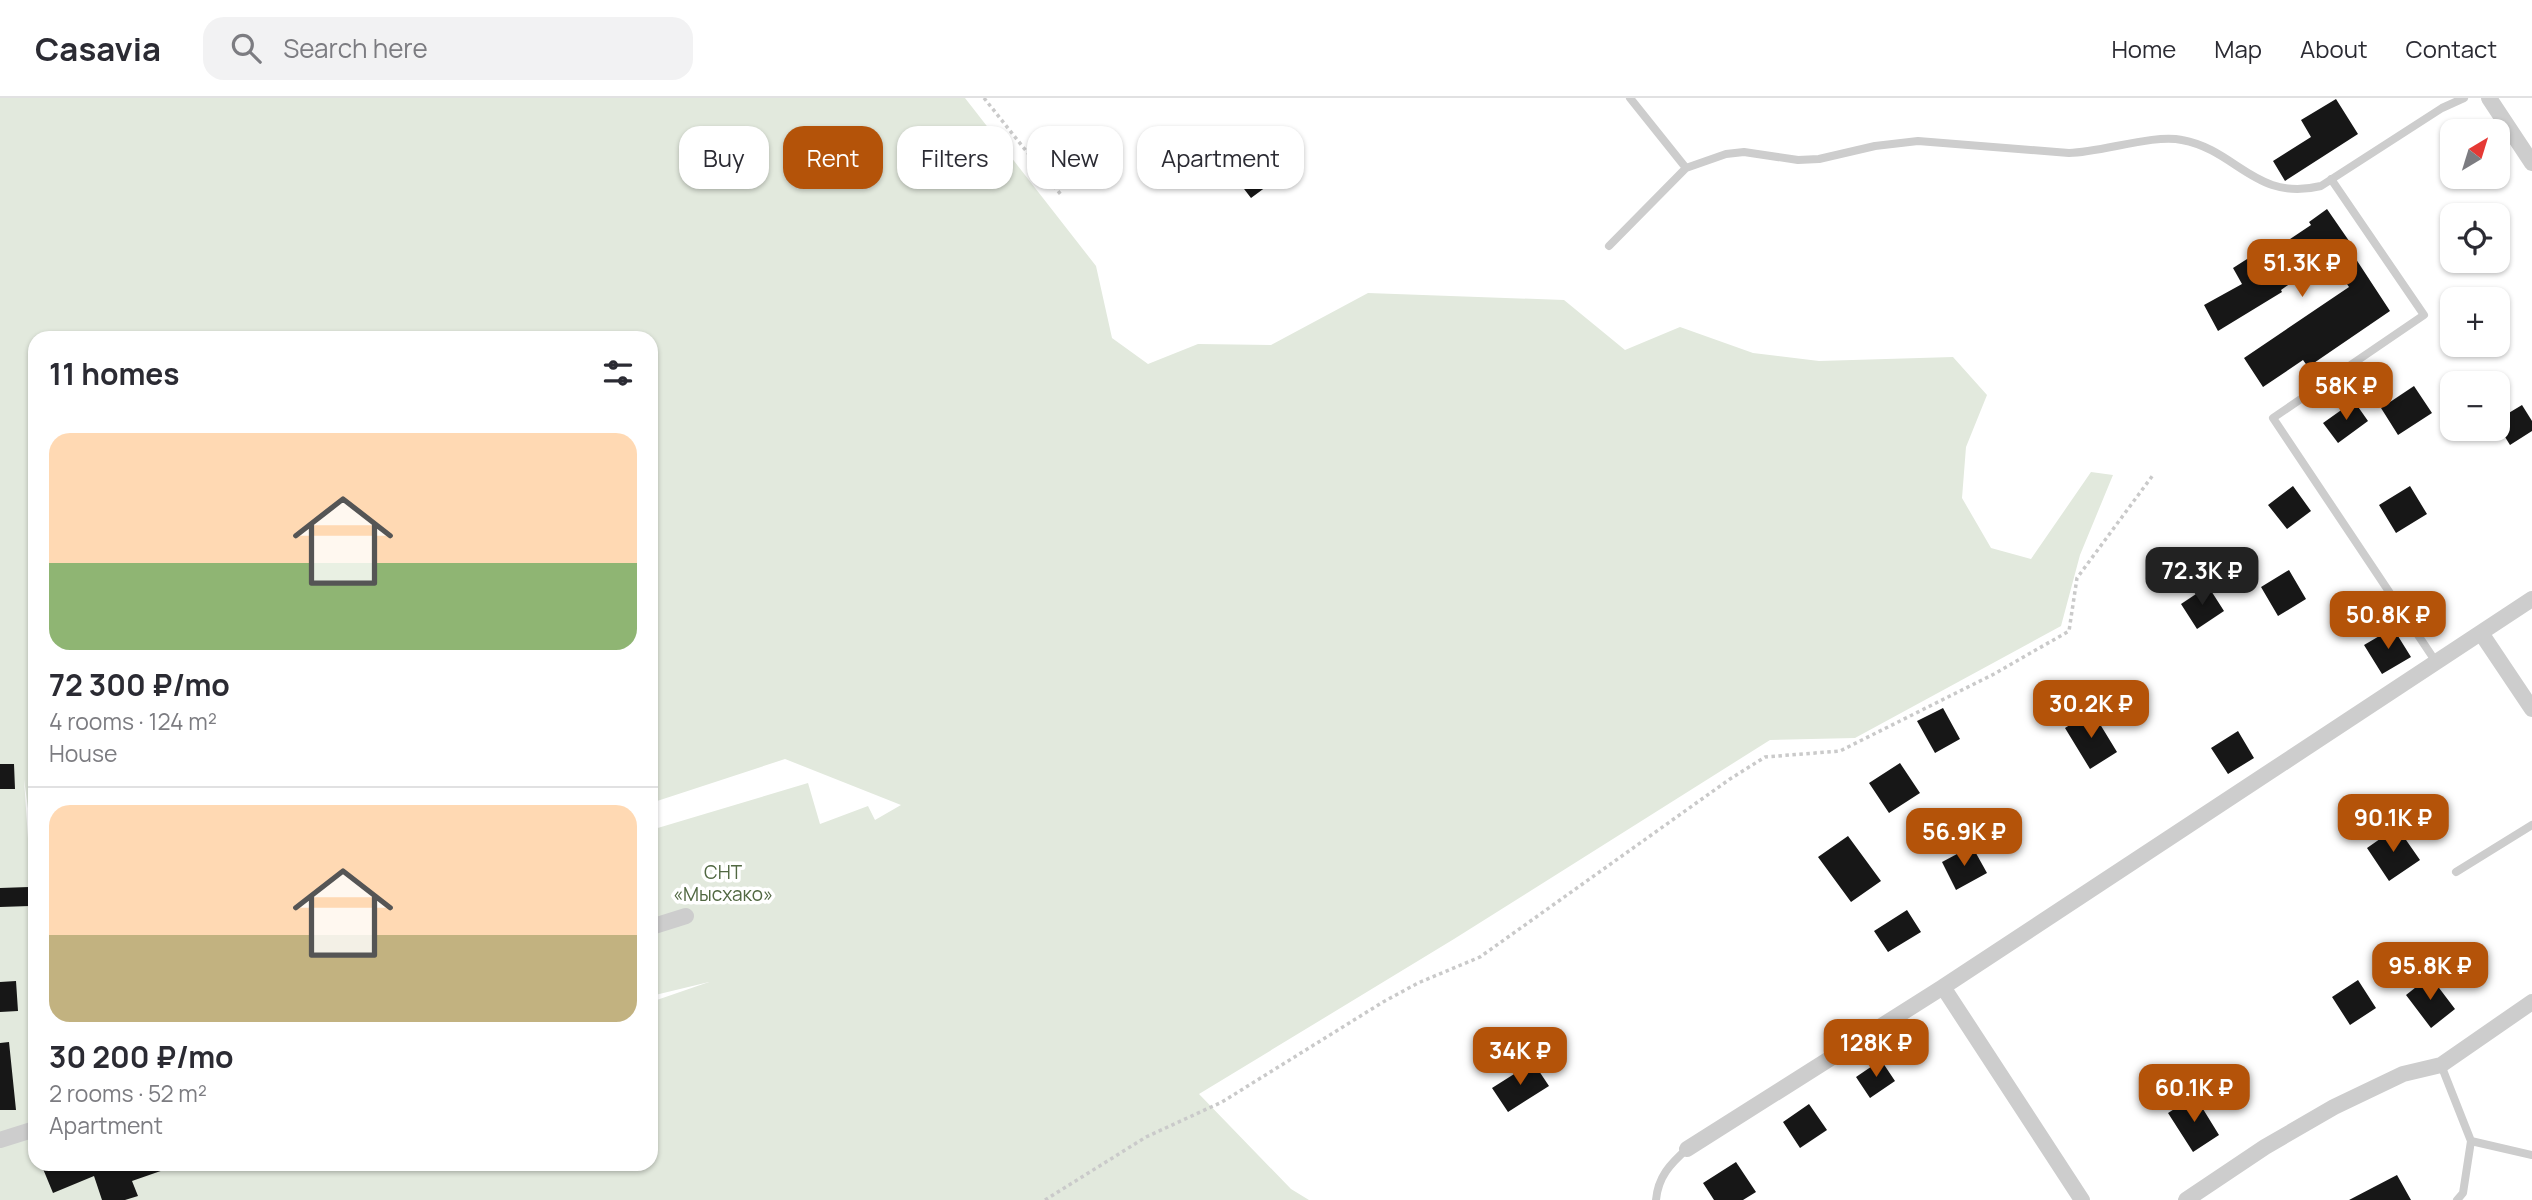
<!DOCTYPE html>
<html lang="en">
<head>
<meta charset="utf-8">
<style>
  body { margin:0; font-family:Manrope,sans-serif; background:#f2f2f3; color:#2b2b33; height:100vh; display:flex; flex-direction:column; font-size:26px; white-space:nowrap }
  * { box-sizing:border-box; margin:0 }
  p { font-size:23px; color:#7c7c81 }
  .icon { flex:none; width:38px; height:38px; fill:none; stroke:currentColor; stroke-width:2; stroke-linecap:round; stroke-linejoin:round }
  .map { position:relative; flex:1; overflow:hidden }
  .drawer { position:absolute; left:28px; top:233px; width:630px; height:840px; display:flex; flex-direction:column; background:#fff; border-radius:21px; box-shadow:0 2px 5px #0004 }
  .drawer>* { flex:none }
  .banner { position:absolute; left:679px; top:28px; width:665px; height:63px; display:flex; gap:14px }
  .needle { width:46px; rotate:38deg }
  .buttons { position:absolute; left:2440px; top:21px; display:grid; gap:14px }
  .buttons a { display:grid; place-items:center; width:70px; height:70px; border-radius:14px; background:#fff; box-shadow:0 2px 5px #0004; font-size:35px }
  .price { position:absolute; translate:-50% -60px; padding:0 16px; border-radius:14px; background:#b45309; color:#fff; font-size:23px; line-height:46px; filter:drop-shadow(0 2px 4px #0008) }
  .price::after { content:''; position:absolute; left:50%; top:42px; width:21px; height:16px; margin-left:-10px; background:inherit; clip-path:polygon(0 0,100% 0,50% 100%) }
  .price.on { background:#222; color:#fff }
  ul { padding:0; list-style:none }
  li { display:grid; align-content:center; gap:14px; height:371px; padding:0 21px }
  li+li { border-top:2px solid #e1e1e2 }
  li span { display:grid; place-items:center; height:217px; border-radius:21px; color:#555 }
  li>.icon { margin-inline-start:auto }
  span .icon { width:126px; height:126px; fill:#fffc; stroke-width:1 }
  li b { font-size:30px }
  h2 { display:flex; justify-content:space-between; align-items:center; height:84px; padding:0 21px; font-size:30px }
  .pill { padding:0 24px; border-radius:21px; background:#fff; box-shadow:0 2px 5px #0004; font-size:24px; line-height:63px }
  .pill.on { background:#b45309; color:#fff }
  header { display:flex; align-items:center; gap:42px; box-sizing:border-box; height:98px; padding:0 35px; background:#fff; border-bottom:2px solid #e1e1e2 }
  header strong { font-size:33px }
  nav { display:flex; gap:38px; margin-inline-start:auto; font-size:24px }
  .search { width:490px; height:63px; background:#f2f2f3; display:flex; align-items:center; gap:18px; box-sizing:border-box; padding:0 24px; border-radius:21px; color:#7c7c81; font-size:26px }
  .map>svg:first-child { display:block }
</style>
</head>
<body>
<header>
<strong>Casavia</strong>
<div class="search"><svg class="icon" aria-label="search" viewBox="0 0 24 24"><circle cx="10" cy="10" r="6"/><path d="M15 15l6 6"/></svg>Search here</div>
<nav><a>Home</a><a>Map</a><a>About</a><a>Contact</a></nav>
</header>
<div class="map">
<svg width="2532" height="1102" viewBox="0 0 2532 1102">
  <rect width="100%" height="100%" fill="#fff"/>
  <path fill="#e2e9dd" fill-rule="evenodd" d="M0,0H965L1096,168L1112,240L1148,266L1198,246L1271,247L1368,195L1564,202L1625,252L1680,229L1753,255L1819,263L1953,259L1987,297L1966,349L1962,400L1991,450L2031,461L2091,374L2113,377L2080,457L2061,528L1855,640L1770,642L1454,841L1199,996L1291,1091L1309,1102H0ZM35,240H651V705L785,661L901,707L875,722L868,708L820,726L808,685L651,732V898L709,884L651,904V1066H35V845L24,681L35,762Z"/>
  <path fill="#171717" d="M2336,1L2358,36L2285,83L2273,63L2311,39L2301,22Z
    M1254,57L1274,83L1251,100L1231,74Z
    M2327,111L2356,153L2352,155L2390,213L2308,269L2303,262L2263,289L2244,260L2349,189L2328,159L2281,192L2282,194L2218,233L2204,207L2242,186L2233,170L2258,154L2262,160L2311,127L2309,124Z
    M2414,288L2432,315L2398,337L2381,310Z
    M2354,303L2368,323L2338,345L2323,325Z
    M2522,307L2532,323V333L2510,347L2497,326V322Z
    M2293,388L2311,413L2287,431L2268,407Z
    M2410,388L2427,416L2396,435L2379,407Z
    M2289,472L2306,501L2278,518L2261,489Z
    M2208,488L2224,513L2197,531L2181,506Z
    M2393,530L2411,559L2382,576L2364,547Z
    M1943,610L1960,641L1935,655L1917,623Z
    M2092,613L2117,654L2090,671L2065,630Z
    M2238,633L2254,660L2228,676L2211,650Z
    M1900,665L1920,695L1889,715L1869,685Z
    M0,666H14L15,691H0Z
    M2397,729L2420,762L2389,783L2367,750Z
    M1848,738L1881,783L1851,804L1818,759Z
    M1972,748L1987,775L1956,792L1942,764Z
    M29,789L30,808L0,809V790Z
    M1907,812L1921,834L1888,854L1874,833Z
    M2430,878L2455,911L2431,930L2406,897Z
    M2358,882L2376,910L2350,927L2332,899Z
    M16,883L18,913L0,914V884Z
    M9,944L16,1012H0V945Z
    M1881,962L1895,983L1870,1000L1856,979Z
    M1533,964L1549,988L1508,1014L1492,990Z
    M2195,998L2219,1037L2193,1054L2168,1015Z
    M1809,1006L1827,1032L1800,1050L1783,1024Z
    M1736,1064L1756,1094L1743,1102H1714L1703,1085Z
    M41,1066H174L175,1068L132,1083L138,1098L125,1102H102L94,1078L53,1095Z
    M2397,1077L2411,1102H2349Z"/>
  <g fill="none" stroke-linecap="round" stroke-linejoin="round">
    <path stroke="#cacaca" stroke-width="3.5" stroke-dasharray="3.5 3.5" stroke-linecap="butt" d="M984,0L1062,98
      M1045,1102L1146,1039L1222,1004L1383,904L1418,885L1480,859L1730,681L1765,659L1840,653L1994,576L2069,533L2077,480L2153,377"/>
    <path stroke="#cdcdcd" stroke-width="8" d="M1630,0L1686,70L1726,56L1744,54L1798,62L1819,61L1875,48L1918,43L2069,55C2103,54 2153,36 2182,42C2237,52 2255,104 2321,88L2442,10L2464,0
      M2331,81L2424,217L2273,320L2436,564
      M1609,148L1686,70
      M2456,774L2532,727
      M2441,967L2471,1043L2463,1095L2457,1102
      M2471,1043L2532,1057
      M1656,1102C1658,1079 1670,1066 1687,1051"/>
    <path stroke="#cdcdcd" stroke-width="16" d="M2489,0L2532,65
      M2481,535L2532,611
      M651,829L686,818
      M0,1042L35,1031
      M1687,1051L1943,889
      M2082,1102L1943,889L2532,501
      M2186,1102L2265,1049L2334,1009L2403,976L2441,967L2532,904"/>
  </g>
  <g text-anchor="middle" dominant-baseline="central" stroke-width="7" stroke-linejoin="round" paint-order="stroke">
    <g font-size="19" fill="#516842" stroke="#fff">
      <text x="723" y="774">СНТ<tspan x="723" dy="22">«Мысхако»</tspan></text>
    </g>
  </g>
</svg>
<div class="buttons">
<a><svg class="needle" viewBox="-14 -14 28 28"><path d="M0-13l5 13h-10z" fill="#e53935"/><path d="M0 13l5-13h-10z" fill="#7c7c81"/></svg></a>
<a><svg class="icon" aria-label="locate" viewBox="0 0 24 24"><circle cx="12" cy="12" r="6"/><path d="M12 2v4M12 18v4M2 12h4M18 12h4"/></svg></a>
<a>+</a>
<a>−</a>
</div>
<b class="price" style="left:2302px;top:201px">51.3K ₽</b>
<b class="price" style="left:2346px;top:324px">58K ₽</b>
<b class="price on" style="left:2202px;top:509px">72.3K ₽</b>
<b class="price" style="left:2388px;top:553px">50.8K ₽</b>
<b class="price" style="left:2091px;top:642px">30.2K ₽</b>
<b class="price" style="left:2393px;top:756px">90.1K ₽</b>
<b class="price" style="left:1964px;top:770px">56.9K ₽</b>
<b class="price" style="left:2430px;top:904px">95.8K ₽</b>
<b class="price" style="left:1876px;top:981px">128K ₽</b>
<b class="price" style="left:1520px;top:989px">34K ₽</b>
<b class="price" style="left:2194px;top:1026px">60.1K ₽</b>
<div class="banner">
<a class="pill">Buy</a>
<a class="pill on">Rent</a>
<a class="pill">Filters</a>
<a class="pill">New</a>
<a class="pill">Apartment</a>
</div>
<section class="drawer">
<h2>11 homes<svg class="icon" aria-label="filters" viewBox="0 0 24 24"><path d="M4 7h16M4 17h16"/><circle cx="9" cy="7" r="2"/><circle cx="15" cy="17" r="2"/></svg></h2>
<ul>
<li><span style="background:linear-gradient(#ffd9b3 60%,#8fb573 0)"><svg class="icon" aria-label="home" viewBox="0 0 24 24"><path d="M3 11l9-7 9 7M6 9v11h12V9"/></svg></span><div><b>72 300 ₽/mo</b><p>4 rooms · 124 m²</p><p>House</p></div></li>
<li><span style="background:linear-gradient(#ffd9b3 60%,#c2b280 0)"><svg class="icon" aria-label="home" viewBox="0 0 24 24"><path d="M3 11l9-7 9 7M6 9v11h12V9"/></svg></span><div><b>30 200 ₽/mo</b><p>2 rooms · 52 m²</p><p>Apartment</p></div></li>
</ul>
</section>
</div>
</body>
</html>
